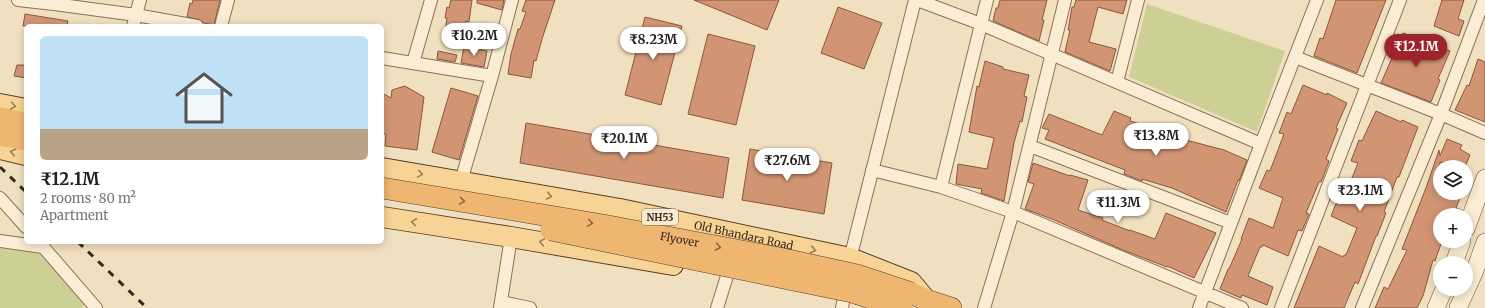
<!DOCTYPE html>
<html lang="en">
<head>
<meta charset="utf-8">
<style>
  body { margin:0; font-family:Merriweather,serif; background:#f6f6f6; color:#202124; height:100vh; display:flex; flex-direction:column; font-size:15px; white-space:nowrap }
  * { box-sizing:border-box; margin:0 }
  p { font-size:13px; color:#757577 }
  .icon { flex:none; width:22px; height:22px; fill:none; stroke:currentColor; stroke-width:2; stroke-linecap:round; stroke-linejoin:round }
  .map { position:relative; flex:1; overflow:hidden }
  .drawer { position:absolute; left:24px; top:24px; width:360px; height:220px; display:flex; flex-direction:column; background:#fff; border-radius:6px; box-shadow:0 2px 10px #0003 }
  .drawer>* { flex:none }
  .buttons { position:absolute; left:1433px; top:160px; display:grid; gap:8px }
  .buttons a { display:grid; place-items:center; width:40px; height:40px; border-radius:50%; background:#fff; box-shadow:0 2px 10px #0003; font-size:20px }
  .price { position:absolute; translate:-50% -34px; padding:0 9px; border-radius:14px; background:#fff; color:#222; font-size:13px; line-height:26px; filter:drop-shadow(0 1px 2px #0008) }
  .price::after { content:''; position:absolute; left:50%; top:24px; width:12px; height:9px; margin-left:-6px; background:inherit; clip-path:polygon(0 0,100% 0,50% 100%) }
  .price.active { background:#9e232b; color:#fff }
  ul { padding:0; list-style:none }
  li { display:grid; align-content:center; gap:8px; height:212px; padding:0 16px }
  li+li { border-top:1px solid #e0e0e0 }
  li span { display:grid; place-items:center; height:124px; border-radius:6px; color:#555 }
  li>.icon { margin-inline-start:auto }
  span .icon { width:72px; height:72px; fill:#fffc; stroke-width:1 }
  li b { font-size:17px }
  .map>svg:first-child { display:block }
</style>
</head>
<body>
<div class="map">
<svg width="1485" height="308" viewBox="0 0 1485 308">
  <rect width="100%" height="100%" fill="#f1e0c0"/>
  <path fill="#ccd094" d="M1147,4L1285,51L1257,132L1129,77Z
    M0,247L38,252L87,302L82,308H0Z"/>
  <path fill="#d29574" stroke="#8c563b" d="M193,0H220L214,25L204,23L198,19L187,17L190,3L192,4Z
    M451,0H472L469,22L466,21L463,36L445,32L447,18H445L447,7L449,8Z
    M477,0H504L502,10L477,3Z
    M526,0H555L542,39L536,61L534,60L531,78L508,74L511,54L518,29H520L526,12L522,11Z
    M694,0H779L767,30Z
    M1000,0H1047L1042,20H1044L1039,41L993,21L996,8H998Z
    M1076,0H1127L1123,14L1098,7L1089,42L1116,49L1110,71L1065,52L1070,30H1068L1072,7H1074Z
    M1336,0H1386L1357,73L1314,56L1320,38L1323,39Z
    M1442,0H1464L1458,19L1464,21L1459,36L1434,26Z
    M838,7L882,23L864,69L821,53Z
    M25,14L68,21L67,26H23Z
    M645,17L682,26L661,105L625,95Z
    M1403,33L1450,51L1438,79L1440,80L1431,102L1381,83Z
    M708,34L755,46L736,125L688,114Z
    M464,46L487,51L484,67L461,63Z
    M438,51L457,55L455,62L437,59Z
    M1478,59L1485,62V122L1455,110L1467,85L1469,86Z
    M985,61L1003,67V69L1029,75L1024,96L1027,97L1022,122L1020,121L1014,143L1004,201L981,193L982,189L956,184L958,164L987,169L994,138L969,132L977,86L979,87Z
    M17,65H26V78L14,76Z
    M1303,85L1327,95V93L1347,103L1336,128L1338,129L1326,159L1329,161L1326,169L1321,182H1319L1306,213L1309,214L1302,231L1298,230L1288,256L1263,245L1262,247H1260L1248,276L1273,287L1267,305L1242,295L1241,298L1220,289L1228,269H1229L1242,239H1241L1249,218L1273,228L1283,198L1259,188L1267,170L1270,171L1284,134L1279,133L1287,112L1291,114Z
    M405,86L424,97L417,150L385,146L386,134H382V93L391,98L392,90Z
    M451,88L478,96L459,160L432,152Z
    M1114,111L1131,118L1130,121L1164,131L1163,134L1224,150L1247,160L1239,181L1238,180L1226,212L1172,188L1142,179V181L1124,174L1125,170L1045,139L1049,130L1042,128L1049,114L1102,135Z
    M1376,111L1401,122L1402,120L1418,127L1399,177H1397L1384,212L1386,213L1377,236H1376L1358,284L1355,282L1344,308H1294L1319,246L1343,257L1344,255H1346L1357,228L1331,216L1338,199L1343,200L1358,163L1351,161L1359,140L1362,141Z
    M526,123L729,158L723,198L520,163Z
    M1447,139L1462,145L1460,149L1470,155L1465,167H1453L1440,162V193H1462L1456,208L1462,210L1461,215H1440V241H1442L1435,261L1433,260L1423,296L1417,308H1375L1384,287L1388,289L1407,250L1402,249L1426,188L1439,150L1440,156Z
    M750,149L832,163L824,214L742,200Z
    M1033,163L1070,176V175L1088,180L1078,210L1103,218L1102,220L1130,231V230L1155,239L1166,213L1216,233L1194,278L1167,266V267L1123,250L1052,219L1025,209L1034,184L1028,182Z"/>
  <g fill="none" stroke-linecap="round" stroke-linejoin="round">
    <g stroke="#8b7057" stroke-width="14">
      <path id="minor" d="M18,0L54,4
        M55,0L54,4L136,15L197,26
        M917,0L981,24L1261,144L1199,308
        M987,0L941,187L1013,212L1065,0
        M133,26L140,0
        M221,26L228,0
        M1295,57L1441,114L1485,133
        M382,58L492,76L461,181
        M413,63L431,0
        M492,76L512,0
        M1117,82L1138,0
        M1261,144L1317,0
        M1030,146L1231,223
        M872,170L941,187
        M0,198L26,227
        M0,241L43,247
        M39,242L96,308
        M849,263L915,0
        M501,302L530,308
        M500,308L511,237
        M717,308L727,276
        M842,308L846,286
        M984,308L1013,212L1242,308
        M1281,308L1400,0
        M1362,308L1441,114L1484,0"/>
    </g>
    <g stroke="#6d513a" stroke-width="18">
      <path id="secondary" d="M1466,229L1485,178
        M1454,263L1462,241
        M1436,308L1444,289
        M1458,308L1474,273L1485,242"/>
    </g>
    <g stroke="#593e2b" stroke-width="22">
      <g id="primary">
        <path d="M0,104L26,109"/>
        <path d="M0,149L26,155"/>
        <path id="s1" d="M382,168L620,209L850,258L911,282L926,300"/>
        <path d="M382,217L511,237L673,265"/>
      </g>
    </g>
    <g stroke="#593e2b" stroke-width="22">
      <path id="trunk" d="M0,118L26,123
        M0,135L26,140
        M911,293L926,300L951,308"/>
    </g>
    <use href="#minor" stroke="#fbedd4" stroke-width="12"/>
    <use href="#secondary" stroke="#fbedd4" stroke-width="17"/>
    <use href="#primary" stroke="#f7d395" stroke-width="20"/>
    <use href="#trunk" stroke="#eeb670" stroke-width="21"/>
    <path stroke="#3a291c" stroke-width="3" stroke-dasharray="7 7" stroke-linecap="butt" d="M0,167L26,192
      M78,242L147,308"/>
    <g stroke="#593e2b" stroke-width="22" stroke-linecap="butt">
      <g id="trunk-bridge">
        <path id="s2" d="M382,188L603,225L779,258L857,275L911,293"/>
        <path d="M551,230L852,292L902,308"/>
      </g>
    </g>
    <use href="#trunk-bridge" stroke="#eeb670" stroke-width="21"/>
  </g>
  <defs><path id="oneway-chevron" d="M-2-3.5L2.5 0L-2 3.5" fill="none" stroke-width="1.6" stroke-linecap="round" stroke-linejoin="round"/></defs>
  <g stroke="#987e58">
    <use href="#oneway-chevron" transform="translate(13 106) rotate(10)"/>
    <use href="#oneway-chevron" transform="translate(13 152) rotate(-168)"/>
    <use href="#oneway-chevron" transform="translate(420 174) rotate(9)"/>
    <use href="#oneway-chevron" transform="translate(549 196) rotate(10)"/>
    <use href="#oneway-chevron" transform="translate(414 222) rotate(-171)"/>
    <use href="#oneway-chevron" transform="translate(542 242) rotate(-170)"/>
    <use href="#oneway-chevron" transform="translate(813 250) rotate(12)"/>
  </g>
  <g stroke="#8b6842">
    <use href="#oneway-chevron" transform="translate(462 201) rotate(9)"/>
    <use href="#oneway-chevron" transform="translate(590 223) rotate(9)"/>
    <use href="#oneway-chevron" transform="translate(718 247) rotate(11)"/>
  </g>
  <g text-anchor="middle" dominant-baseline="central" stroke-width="3" stroke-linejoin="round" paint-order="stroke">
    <rect fill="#f8ead0" stroke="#736352" stroke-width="1" x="642" y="209" width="36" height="16" rx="3"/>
    <g font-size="10" font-weight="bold" fill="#3a291c">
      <text x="660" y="217">NH53</text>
    </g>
    <g font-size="11" fill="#3a291c" stroke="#f8ead0">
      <text stroke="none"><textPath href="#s1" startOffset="368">Old Bhandara Road</textPath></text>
      <text stroke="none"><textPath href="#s2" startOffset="302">Flyover</textPath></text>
    </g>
  </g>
</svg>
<div class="buttons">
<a><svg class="icon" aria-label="layers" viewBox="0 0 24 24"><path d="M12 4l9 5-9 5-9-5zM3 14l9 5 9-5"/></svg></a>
<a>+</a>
<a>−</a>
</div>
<b class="price" style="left:474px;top:57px">₹10.2M</b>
<b class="price" style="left:653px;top:61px">₹8.23M</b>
<b class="price active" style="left:1416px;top:68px">₹12.1M</b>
<b class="price" style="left:1156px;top:157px">₹13.8M</b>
<b class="price" style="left:624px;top:160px">₹20.1M</b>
<b class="price" style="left:787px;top:182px">₹27.6M</b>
<b class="price" style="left:1360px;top:212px">₹23.1M</b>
<b class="price" style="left:1118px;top:224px">₹11.3M</b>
<section class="drawer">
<ul>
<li><span style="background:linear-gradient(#bfe0f5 75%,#b9a48a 0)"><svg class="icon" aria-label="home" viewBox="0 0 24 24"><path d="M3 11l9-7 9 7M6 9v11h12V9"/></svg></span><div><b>₹12.1M</b><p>2 rooms · 80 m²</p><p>Apartment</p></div></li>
</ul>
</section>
</div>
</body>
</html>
